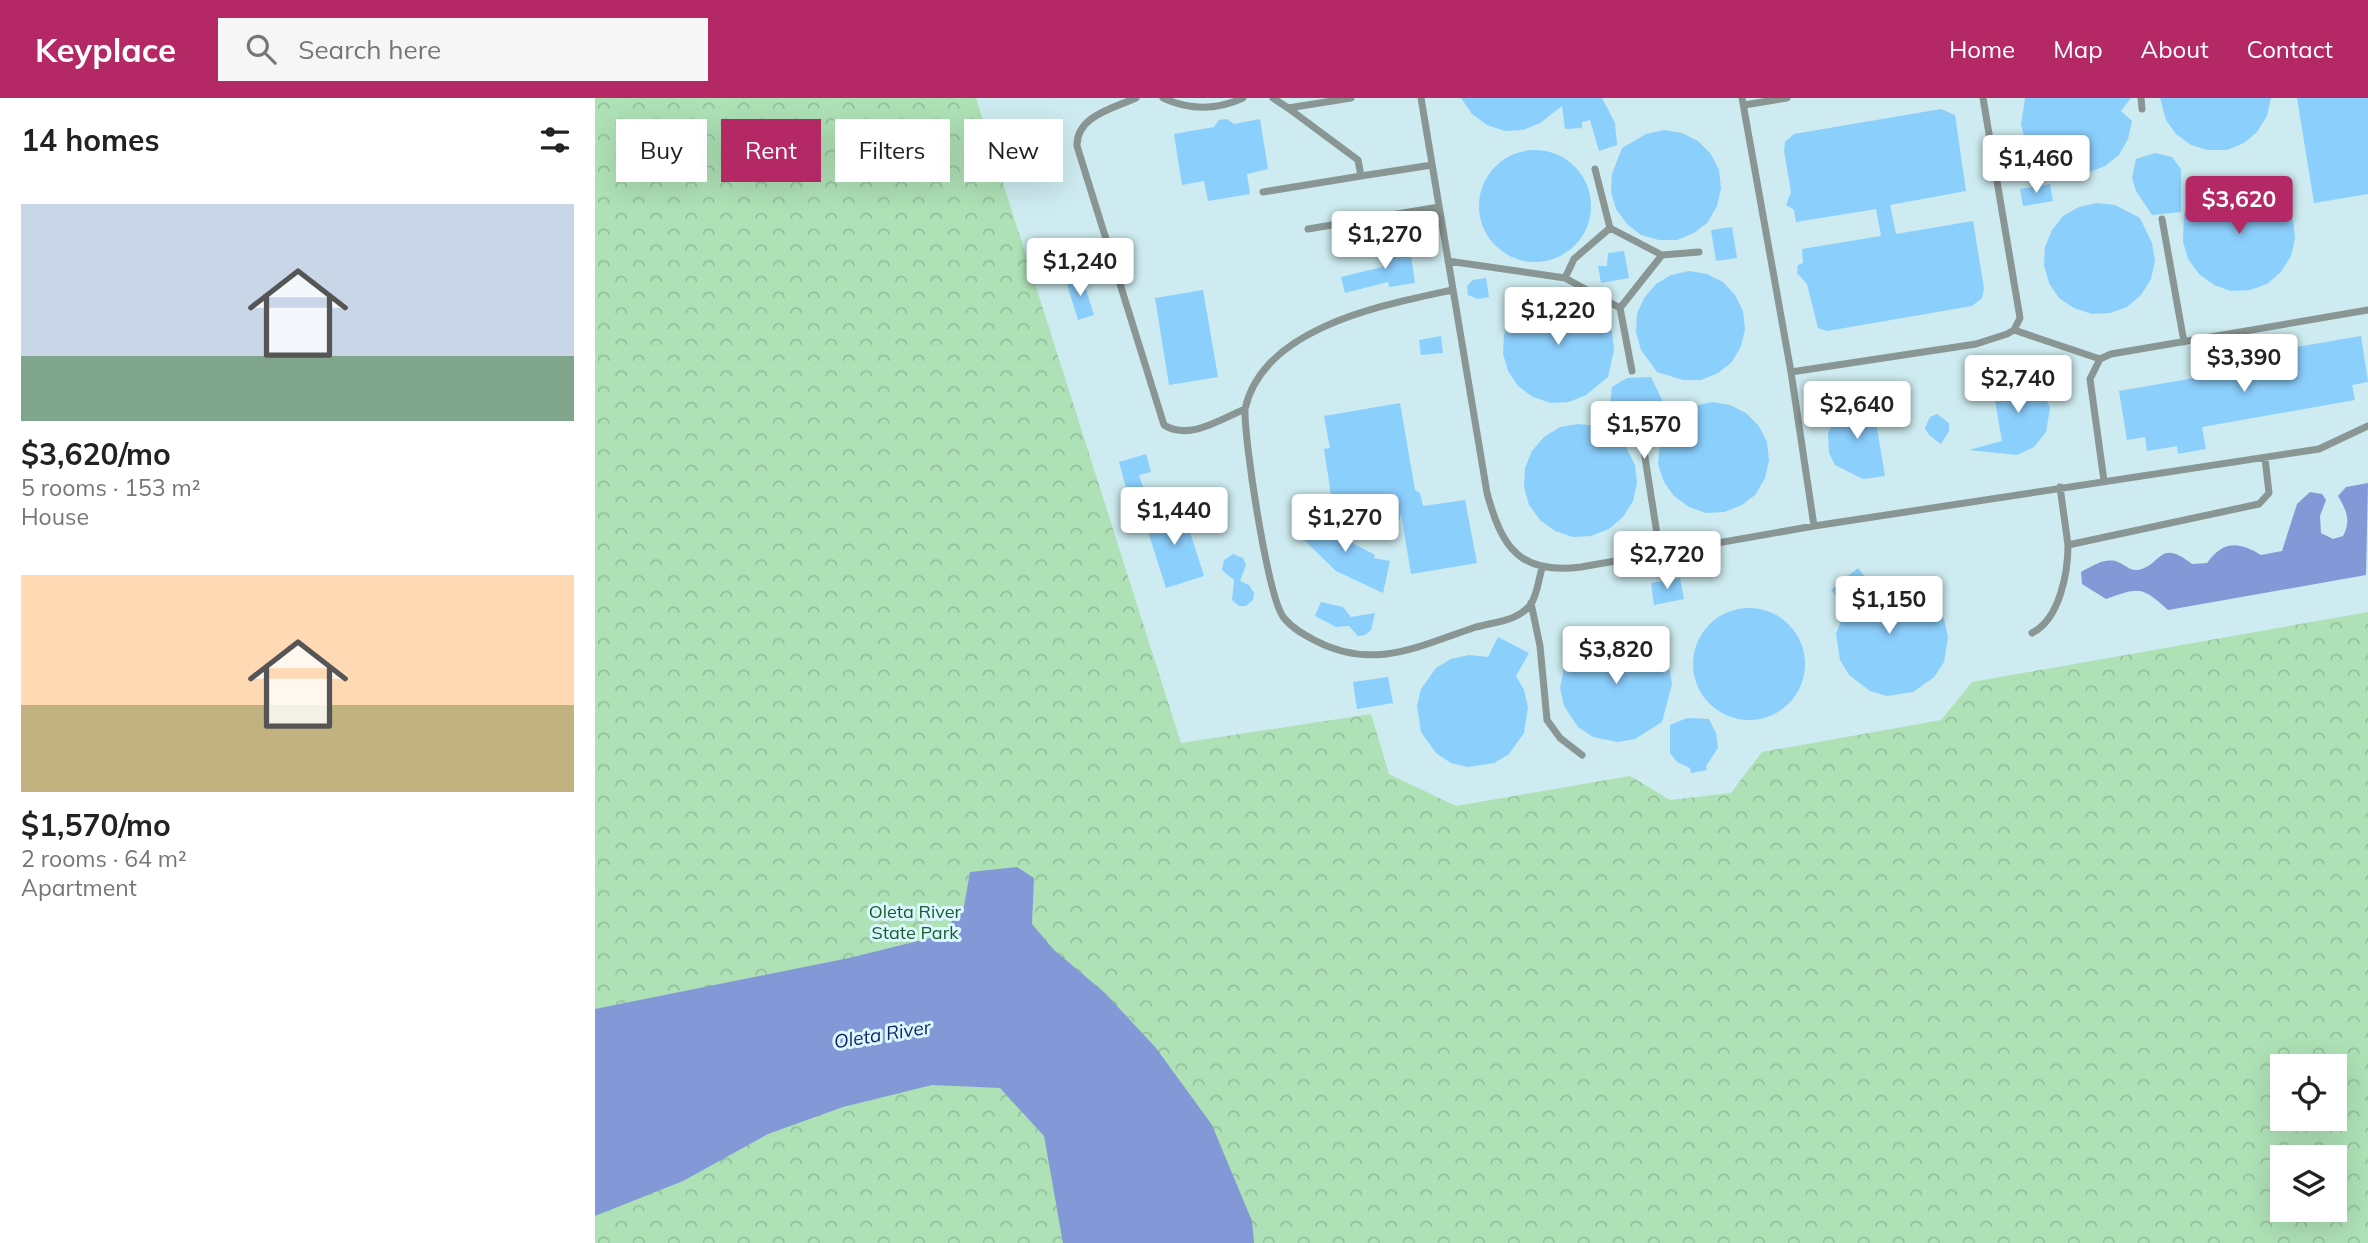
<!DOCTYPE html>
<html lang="en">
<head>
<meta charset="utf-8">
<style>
  body { margin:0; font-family:Mulish,sans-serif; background:#f6f6f6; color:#222; height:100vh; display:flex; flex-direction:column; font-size:26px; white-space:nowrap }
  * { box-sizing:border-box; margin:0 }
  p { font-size:23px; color:#767676 }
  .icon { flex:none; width:38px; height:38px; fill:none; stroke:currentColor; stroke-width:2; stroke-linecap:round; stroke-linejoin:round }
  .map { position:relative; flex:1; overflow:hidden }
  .sheet { display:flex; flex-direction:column; background:#fff; width:595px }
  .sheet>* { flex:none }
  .guide { position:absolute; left:21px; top:21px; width:665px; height:63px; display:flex; gap:14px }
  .tools { position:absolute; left:1675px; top:956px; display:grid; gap:14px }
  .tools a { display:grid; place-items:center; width:77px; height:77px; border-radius:0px; background:#fff; box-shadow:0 7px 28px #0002; font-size:35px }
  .price { position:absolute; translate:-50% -60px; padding:0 16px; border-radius:7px; background:#fff; color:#222; font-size:23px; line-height:46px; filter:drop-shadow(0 2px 4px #0008) }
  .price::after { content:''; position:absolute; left:50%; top:42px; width:21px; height:16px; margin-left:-10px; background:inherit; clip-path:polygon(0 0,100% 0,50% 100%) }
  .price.on { background:#b42965; color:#fff }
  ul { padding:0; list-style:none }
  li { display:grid; align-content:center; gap:14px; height:371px; padding:0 21px }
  li span { display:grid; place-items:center; height:217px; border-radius:0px; color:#555 }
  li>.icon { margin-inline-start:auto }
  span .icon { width:126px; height:126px; fill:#fffc; stroke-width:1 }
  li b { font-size:30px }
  h2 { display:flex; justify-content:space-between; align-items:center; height:84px; padding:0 21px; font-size:30px }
  .chip { padding:0 24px; border-radius:0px; background:#fff; box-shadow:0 7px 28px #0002; font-size:24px; line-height:63px }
  .chip.on { background:#b42965; color:#fff }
  header { display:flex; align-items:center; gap:42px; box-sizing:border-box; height:98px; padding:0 35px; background:#b42965; color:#fff }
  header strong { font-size:33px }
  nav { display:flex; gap:38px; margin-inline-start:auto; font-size:24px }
  .search { width:490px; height:63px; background:#f6f6f6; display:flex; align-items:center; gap:18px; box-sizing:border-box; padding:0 24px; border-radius:0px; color:#767676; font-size:26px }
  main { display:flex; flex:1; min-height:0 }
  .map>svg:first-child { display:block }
</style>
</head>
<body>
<header>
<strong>Keyplace</strong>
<div class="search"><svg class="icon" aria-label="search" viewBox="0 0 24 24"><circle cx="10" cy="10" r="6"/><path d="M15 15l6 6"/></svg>Search here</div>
<nav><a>Home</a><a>Map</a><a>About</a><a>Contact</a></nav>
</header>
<main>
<section class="sheet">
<h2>14 homes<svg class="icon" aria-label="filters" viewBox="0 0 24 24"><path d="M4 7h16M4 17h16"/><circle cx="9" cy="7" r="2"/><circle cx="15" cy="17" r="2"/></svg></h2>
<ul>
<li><span style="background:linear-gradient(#c9d6e8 70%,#7fa58c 0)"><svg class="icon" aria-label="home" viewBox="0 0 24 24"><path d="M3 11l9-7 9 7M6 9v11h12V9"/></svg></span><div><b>$3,620/mo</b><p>5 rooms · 153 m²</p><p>House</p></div></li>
<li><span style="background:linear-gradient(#ffd9b3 60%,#c2b280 0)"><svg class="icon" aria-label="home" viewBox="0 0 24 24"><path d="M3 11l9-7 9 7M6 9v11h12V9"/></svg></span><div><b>$1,570/mo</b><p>2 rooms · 64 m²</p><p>Apartment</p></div></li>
</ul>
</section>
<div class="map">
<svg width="1773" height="1145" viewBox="0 0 1773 1145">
  <defs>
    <pattern id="park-crowns" width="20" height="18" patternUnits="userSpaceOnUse" patternTransform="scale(1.75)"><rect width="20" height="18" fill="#aee1b6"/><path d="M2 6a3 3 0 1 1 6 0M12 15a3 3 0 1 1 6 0" fill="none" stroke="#94c09c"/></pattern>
  </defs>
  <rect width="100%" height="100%" fill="#cdebf0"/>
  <path fill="url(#park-crowns)" fill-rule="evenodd" d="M0,0H381L586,645L776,616L794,676L861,708L1035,678L1075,702L1136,695L1167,654L1346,622L1377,584L1773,514V1145H0ZM1687,968H1740V1020H1687ZM1687,1059H1740V1111H1687Z"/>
  <path fill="#8398d6" d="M1773,385L1771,477L1573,512C1547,488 1544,489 1511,501L1487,486L1486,474C1497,468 1511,459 1523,464C1531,467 1534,473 1543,472C1568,467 1563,440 1597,466L1612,465C1628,443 1643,443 1666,457L1687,453L1702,406L1715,394L1727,396L1731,402L1725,418L1726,435L1738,441L1748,438C1756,423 1752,413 1743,398L1751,389Z
    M422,769L439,780L437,826L459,852L510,895L561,950L617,1027L657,1123L659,1145H468L449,1038L405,990L337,987L248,1009L173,1036L88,1083L0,1118V911L254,860L347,837L369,808L375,774Z"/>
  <path fill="#8bcffd" d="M866,0H1007L1020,25L1022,47L1004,53L995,22L987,24V30L970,31L967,8L945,25L928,32L910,33L892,27L877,16Z
    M1430,0H1536L1526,13L1537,23L1533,41L1524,57L1510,68L1492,75L1474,76L1456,70L1441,59L1431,44L1426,27Z
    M1565,0H1676L1672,18L1662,34L1649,45L1632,52H1613L1596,47L1581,36L1571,22Z
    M1702,0H1773V96L1719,105Z
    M1346,11L1360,17L1371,93L1295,107L1301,136L1378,123L1389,190L1387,200L1377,208L1232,233L1223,230L1212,186L1202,175L1203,167L1208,165L1207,151L1286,138L1281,111L1201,124L1199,112L1191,107L1196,94L1189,53L1190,44L1199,36Z
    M632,21L639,26L665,21L673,71L652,76L655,96L613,103L609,83L587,87L579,36L619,29L624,22Z
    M1069,32L1087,35L1103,43L1116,56L1124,72L1126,90L1122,108L1113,124L1099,135L1082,142H1064L1046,137L1032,126L1021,111L1016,94L1017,76L1027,50L1051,36Z
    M884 108a56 56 0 1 1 112 0a56 56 0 1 1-112 0Z
    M1560,55L1577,59L1586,71V114L1557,117L1541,93L1537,80L1541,61Z
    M1647,82L1660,84L1677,92L1690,105L1698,122L1700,140L1696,158L1686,174L1672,186L1655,192L1636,193L1619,187L1604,176L1593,161L1588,144L1589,115L1608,94L1624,85L1640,93Z
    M1455,86L1458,103L1428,108L1425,91Z
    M1502,105L1520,107L1545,120L1557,145L1560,163L1556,181L1546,197L1532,209L1515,215L1497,216L1479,210L1464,200L1454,185L1449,167L1450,149L1457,132L1468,118L1484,109Z
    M1137,129L1142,160L1121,163L1116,132Z
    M814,144L820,185L794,189L793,184L750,195L746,179L791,168L788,148Z
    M1029,153L1034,180L1006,185L1003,168H1012L1013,155Z
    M1094,173L1112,176L1128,184L1140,197L1148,213L1150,231L1146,248L1137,264L1123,275L1106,282H1088L1062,274L1046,252L1041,234L1042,216L1049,200L1061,186L1076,177Z
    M487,179L499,217L483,222L471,183Z
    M891,180L894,199L883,201L873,197L872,188L878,182Z
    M608,192L623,279L574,287L560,200Z
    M961,194L979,196L996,204L1009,217L1017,234L1019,252L1013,279L991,297L974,304L956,305L938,299L923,288L913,273L908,256L909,237L915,220L928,206L943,197Z
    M846,238L848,255L826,257L824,242Z
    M1766,238L1773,284L1757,287L1760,302L1607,329L1611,351L1583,356L1582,348L1552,353L1550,339L1532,342L1524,293L1669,268L1666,255Z
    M1414,276L1432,280L1447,292L1455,310L1451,334L1439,349L1422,357L1374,352L1407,343L1396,280Z
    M1056,279L1067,302V327L1099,308L1117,304L1135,307L1151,315L1164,328L1172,344L1174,362L1170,380L1161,396L1147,407L1129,414L1111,415L1094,409L1079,398L1069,384L1063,366L1065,342L1030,347L1040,367L1042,385L1038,403L1028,419L1014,431L996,438L978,439L960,433L945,422L934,407L929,389L930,370L937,353L949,339L965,329L983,326L1002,328L1027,341L1015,309L1017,289L1032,280Z
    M1277,300L1290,378L1268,381L1240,367L1234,355L1233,335L1246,309Z
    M805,305L820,392L825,395L828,408L870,402L882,465L816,476L806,415L804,424L799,401L738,410L729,351L735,350L729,318Z
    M1342,316L1354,325V333L1346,346L1334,337L1330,330L1335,319Z
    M551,356L556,374L544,377L549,392L545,393L553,419L540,423L524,364Z
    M587,409L609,478L571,490L549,421Z
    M725,413L754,443L780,457L779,460L795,463L788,495L741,473L703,436Z
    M638,456L648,460L651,467L645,483L654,487L659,495L658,502L651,508H644L637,502L639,482L627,472L629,462Z
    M1263,470L1278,489L1303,486L1328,495L1341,506L1349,521L1353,539L1349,564L1339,579L1318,594L1292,598L1275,593L1254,577L1245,562L1241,536L1251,510L1236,492Z
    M1085,480L1089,501L1059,507L1056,485Z
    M726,504L748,509L756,519L780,515L776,532L770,537L763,538L754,528L741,529L720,518Z
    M1098 566a56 56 0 1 1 112 0a56 56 0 1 1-112 0Z
    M1019,532L1044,537L1059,547L1074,569L1077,586L1067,624L1040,641L1023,644L998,639L983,629L969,608L965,590L970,565L980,550L1002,536Z
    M903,539L934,555L921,578L929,592L933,609L929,635L914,656L899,665L873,669L856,665L841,655L826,634L822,608L826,591L841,570L856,561L874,557L893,559Z
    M793,579L798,605L762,611L758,584Z
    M1092,620L1114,621L1121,635L1123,650L1111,668L1112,672L1096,675L1095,670L1082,664L1075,655V627Z"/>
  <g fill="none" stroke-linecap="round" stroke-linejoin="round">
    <path stroke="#8a9693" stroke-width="7" d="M541,0C519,10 481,18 482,48L569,327C594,343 626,321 650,311C668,229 788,207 857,192
      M568,0C594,12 622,12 648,0
      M678,0L693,10
      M756,0L693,10L763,62L766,78L837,67
      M826,0L892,395C907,450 925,477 986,469L1219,428L1724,351L1773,328
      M1147,0L1196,274L1219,428
      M1546,0L1547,11
      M1149,7L1192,0
      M1000,71L1015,130L1067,157L1104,154
      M668,94L766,78
      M1567,121L1589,244
      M713,131L844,109
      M853,163L970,180L1025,210L1037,273
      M970,180L979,161L1015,130
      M1025,210L1067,157
      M1419,232L1505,261
      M1196,274L1381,246L1412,236L1419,232L1425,220L1388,0
      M650,311C649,342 673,501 689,520C697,530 708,536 719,542C777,573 822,549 878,530C897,524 923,524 936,506C942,497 944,480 947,470
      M1049,353L1065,455
      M1509,383L1495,281L1505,261L1516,256L1773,212
      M1465,389L1473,447L1664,406L1674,395L1670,360
      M936,505L945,548L952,622L965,640L987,657
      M1437,535C1465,521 1473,474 1473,447"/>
  </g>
  <g text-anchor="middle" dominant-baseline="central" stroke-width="6" stroke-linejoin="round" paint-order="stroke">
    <g font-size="18" fill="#1a5b2d" stroke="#daf8fe">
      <text x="320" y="813">Oleta River<tspan x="320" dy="21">State Park</tspan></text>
    </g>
    <g font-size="19" font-style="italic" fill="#141e66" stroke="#daf8fe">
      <text transform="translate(287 936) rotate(-9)">Oleta River</text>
    </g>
  </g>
</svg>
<div class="tools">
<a><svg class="icon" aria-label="locate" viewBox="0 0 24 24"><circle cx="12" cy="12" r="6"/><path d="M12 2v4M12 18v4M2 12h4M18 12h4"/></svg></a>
<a><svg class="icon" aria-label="layers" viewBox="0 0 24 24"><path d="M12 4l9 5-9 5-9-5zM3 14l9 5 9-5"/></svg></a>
</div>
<b class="price" style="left:1441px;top:97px">$1,460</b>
<b class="price on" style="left:1644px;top:138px">$3,620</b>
<b class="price" style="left:790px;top:173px">$1,270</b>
<b class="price" style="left:485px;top:200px">$1,240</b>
<b class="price" style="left:963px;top:249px">$1,220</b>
<b class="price" style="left:1649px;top:296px">$3,390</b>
<b class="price" style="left:1423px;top:317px">$2,740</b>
<b class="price" style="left:1262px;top:343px">$2,640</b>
<b class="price" style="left:1049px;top:363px">$1,570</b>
<b class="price" style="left:579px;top:449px">$1,440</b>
<b class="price" style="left:750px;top:456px">$1,270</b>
<b class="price" style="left:1072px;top:493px">$2,720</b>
<b class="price" style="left:1294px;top:538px">$1,150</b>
<b class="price" style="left:1021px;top:588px">$3,820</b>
<div class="guide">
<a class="chip">Buy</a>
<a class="chip on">Rent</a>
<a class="chip">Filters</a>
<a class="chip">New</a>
</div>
</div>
</main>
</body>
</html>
